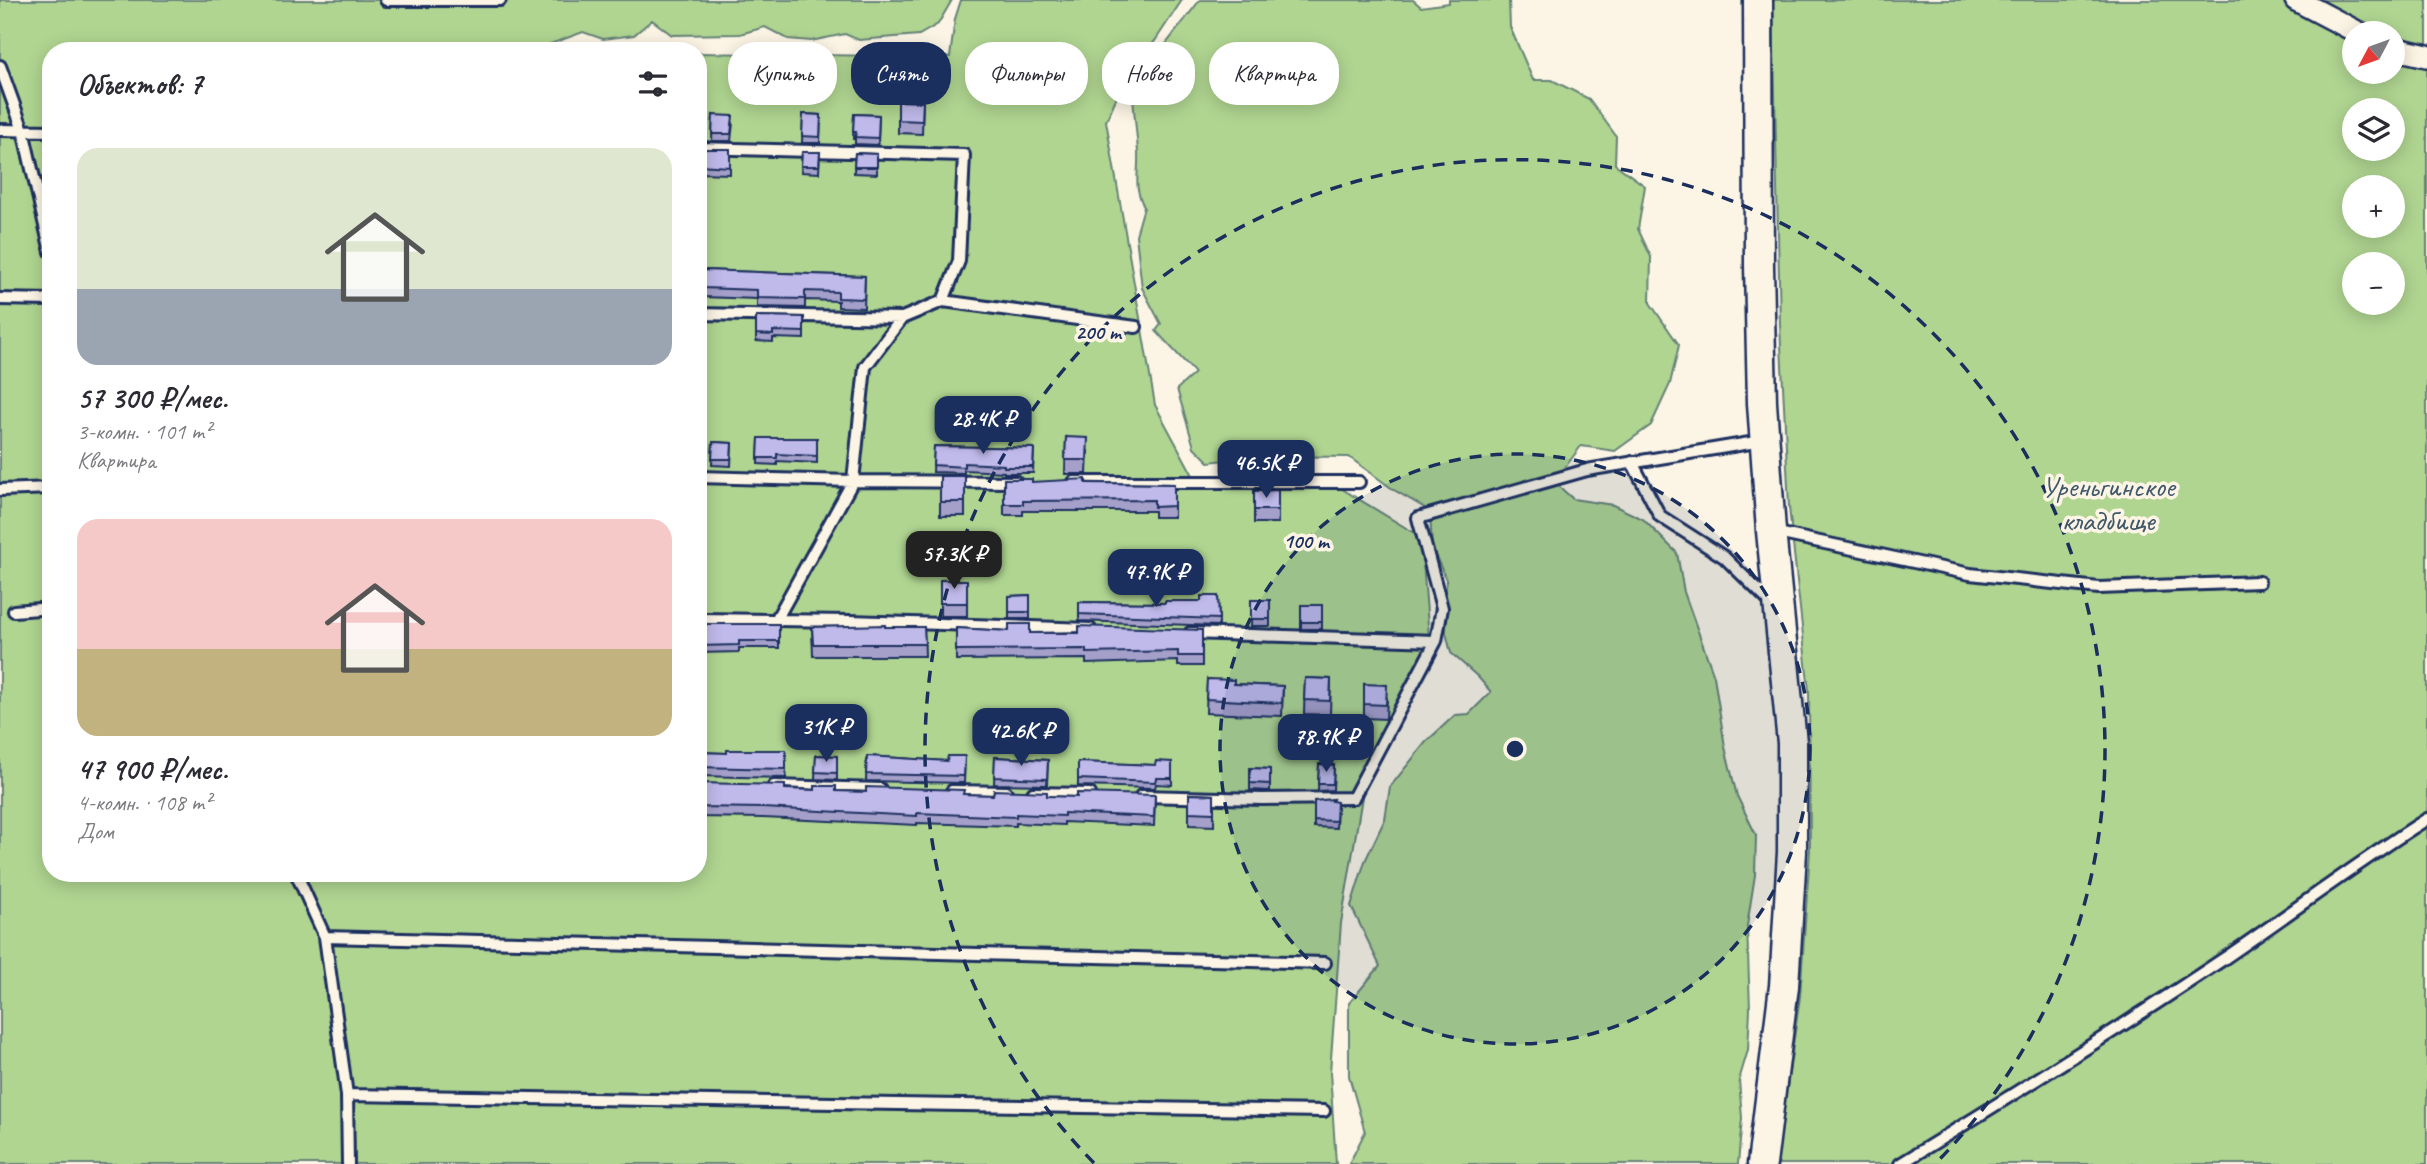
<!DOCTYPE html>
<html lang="ru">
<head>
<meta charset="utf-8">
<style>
  body { margin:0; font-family:Caveat,sans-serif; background:#f2f2f3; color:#2b2b33; height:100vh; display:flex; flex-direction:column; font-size:26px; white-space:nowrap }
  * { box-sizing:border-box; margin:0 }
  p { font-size:23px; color:#7c7c81 }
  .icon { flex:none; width:38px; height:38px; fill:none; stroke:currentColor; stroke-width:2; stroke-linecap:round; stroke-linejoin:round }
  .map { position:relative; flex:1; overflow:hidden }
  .details { position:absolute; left:42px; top:42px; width:665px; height:840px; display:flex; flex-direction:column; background:#fff; border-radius:28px; box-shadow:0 4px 18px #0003 }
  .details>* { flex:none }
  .top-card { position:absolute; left:728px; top:42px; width:665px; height:63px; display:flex; gap:14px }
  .needle { width:46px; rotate:229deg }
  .buttons { position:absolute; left:2342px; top:21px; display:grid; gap:14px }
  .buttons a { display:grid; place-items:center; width:63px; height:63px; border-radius:50%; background:#fff; box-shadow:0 4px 18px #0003; font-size:35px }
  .price { position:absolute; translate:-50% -60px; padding:0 16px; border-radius:14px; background:#1b2f5e; color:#fff; font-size:23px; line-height:46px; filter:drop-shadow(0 2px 4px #0008) }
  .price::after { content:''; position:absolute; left:50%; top:42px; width:21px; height:16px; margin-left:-10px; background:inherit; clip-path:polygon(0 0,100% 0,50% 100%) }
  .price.active { background:#222; color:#fff }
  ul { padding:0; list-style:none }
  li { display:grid; align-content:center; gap:14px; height:371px; padding:0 35px }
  li span { display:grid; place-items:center; height:217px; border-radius:21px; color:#555 }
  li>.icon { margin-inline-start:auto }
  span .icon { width:126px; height:126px; fill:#fffc; stroke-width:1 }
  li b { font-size:30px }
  h2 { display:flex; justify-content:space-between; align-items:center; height:84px; padding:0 35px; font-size:30px }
  .chip { padding:0 24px; border-radius:28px; background:#fff; box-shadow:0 4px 18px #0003; font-size:24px; line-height:63px }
  .chip.active { background:#1b2f5e; color:#fff }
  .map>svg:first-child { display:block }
</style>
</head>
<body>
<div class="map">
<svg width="2427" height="1164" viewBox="0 0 2427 1164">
  <rect width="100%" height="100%" fill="#fcf5e5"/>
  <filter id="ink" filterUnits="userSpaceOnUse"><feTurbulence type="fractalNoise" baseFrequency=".0143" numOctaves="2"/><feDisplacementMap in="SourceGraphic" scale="14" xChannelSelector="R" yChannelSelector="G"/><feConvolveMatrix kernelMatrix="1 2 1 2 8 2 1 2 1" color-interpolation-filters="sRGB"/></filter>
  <g filter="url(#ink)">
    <path fill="#b0d591" stroke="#668278" stroke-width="2" fill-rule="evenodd" d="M0,0H952L938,24L919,35L859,40L845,34L811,41L788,39L765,27L740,34L672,35L652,20L634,35L603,39L583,32L534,50L568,51H51V873H698V53L950,57L955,19L961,0H1182L1155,41L1126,76L1106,121L1155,405L1195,479L1332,483L1421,537L1431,663L1365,779L1341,923L1330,1072L1336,1164H0Z
      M1200,0H1413L1421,7L1449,3V0H1509L1510,27L1533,80H1552L1589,99L1616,136L1615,164L1645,186L1638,229L1651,257L1650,303L1679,345L1670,384L1651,425L1615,451L1581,446L1554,482L1573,499L1613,505L1643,519L1677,553L1684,592L1714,676L1725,747L1737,796L1756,835L1755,875L1747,926L1750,1009L1748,1050L1739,1080L1742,1118L1738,1164H1349L1365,1132L1349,1076V1003L1380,966L1351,906L1365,861L1385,819L1390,787L1426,742L1455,715L1469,714L1491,692L1478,677L1451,653L1446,633V579L1432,548L1430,511L1394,490L1349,457L1258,456L1209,462L1194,447L1177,389L1195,373L1156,331L1161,324L1142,288L1136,235L1144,207C1133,184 1139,177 1138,153C1137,134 1134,115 1133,96L1157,69L1166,44Z
      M1773,0H2427V1164H1776L1800,997L1810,850L1809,691L1789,507L1780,325ZM2354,33H2392V72H2354ZM2354,110H2392V149H2354ZM2354,187H2392V226H2354ZM2354,264H2392V303H2354Z"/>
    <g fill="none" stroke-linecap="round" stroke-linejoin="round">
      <g stroke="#1b2f5e" stroke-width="16">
        <path id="lane" d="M386,0H500
          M0,66L23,130L51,252
          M0,130L51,131
          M698,148L964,155L959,261L943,301L902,318L865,367L853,481L776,620
          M0,299L51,300
          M943,301L1136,327
          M698,314L902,318
          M1632,462L1660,516L1724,557L1773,605
          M698,477L853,481L1016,482
          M1074,482H1359
          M0,490L51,488
          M1773,532L1970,574L2099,588L2259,582
          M14,611L51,608
          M698,619L850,621L1090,629
          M1190,633L1436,641L1442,608L1418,518L1587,470L1762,441
          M774,786L880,789
          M952,791L1006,792
          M1033,793L1090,794
          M1141,796L1262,799L1353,798L1436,641
          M296,873L325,937L347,1095L348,1164
          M325,937L1325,963
          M347,1095L1324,1111
          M1900,1164C2008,1098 2116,1031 2222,960C2291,913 2357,863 2427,819"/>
      </g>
      <g stroke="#1b2f5e" stroke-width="26">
        <path id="street" d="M2296,0L2359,33
          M2392,48L2427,56"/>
      </g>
      <g stroke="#1b2f5e" stroke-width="33">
        <path id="secondary" d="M1758,0L1759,266L1762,403L1771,531L1792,743V852L1784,986L1762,1164"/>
      </g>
      <use href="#lane" stroke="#fcf5e5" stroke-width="10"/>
      <use href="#street" stroke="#fcf5e5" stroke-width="21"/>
      <use href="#secondary" stroke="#fcf5e5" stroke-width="28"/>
    </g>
    <path fill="#a5a0ca" stroke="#1b2f5e" stroke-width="2" d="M898,101L923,102L922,134L898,133Z
      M803,114L821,115L820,143H802Z
      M854,114L879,115L878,145L855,144V139H853Z
      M713,115L733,123L731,141H712Z
      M698,149H730V174L698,173Z
      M802,152H820L819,173L801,172Z
      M855,153L877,154V174L854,173Z
      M703,270L865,276L864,308L838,307V301L805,300V308L757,307V299L703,297Z
      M756,316L804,317V339L773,338V342L756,341Z
      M1066,437L1088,451L1087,474H1065Z
      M759,438H817V463L777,461V465L758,464Z
      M713,442L732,443L731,466L712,465Z
      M934,446L1034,448L1033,473H1004V472L964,470V473L933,472Z
      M940,476H965V516H940Z
      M1004,479L1032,482L1174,484V517H1154V511H1023V515H1004Z
      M1278,490V523H1254V491Z
      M940,580H967V616H940Z
      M1030,595V619H1009V596Z
      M1218,596L1219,626L1079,621V602L1165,603L1201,601Z
      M1251,600H1270V626H1251Z
      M1301,605H1322V629H1301Z
      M698,624H779V648H739V652L698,653Z
      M812,627H924L925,656H813Z
      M956,628L1009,631L1030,633L1202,630V666H1178V661L1086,664V659L956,660Z
      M1305,678L1331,679L1330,715L1304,714Z
      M1207,679L1234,684L1283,686L1282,716L1206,713Z
      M1364,684L1387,698L1386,719L1364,718Z
      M786,750V778L698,776V752L727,753Z
      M816,755L837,756V780L815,779Z
      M867,756L947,761L965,756L964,783L866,781Z
      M995,757L1048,760L1047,785L994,784Z
      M1078,762L1155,765L1172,762V785L1156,784L1155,788L1078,786Z
      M1319,764L1334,765L1333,790L1318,791Z
      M1250,768L1270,769V791L1250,790Z
      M698,783L836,791L1077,797L1155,795L1154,826L1064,822V825L1016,823V826L917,823V825L763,818L698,817Z
      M1189,794L1214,795V826L1189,825Z
      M1314,801L1337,802L1336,828L1314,827Z"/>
    <path fill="#c0baeb" stroke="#1b2f5e" stroke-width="2" d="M898,101L923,102L922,121L898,120Z
      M803,114L821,115L820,137L802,136Z
      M854,114L879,115L878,138L855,137L856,132H853Z
      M713,115L733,116L731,134H712Z
      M698,149H730V167L698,165Z
      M802,152H820L819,166H801Z
      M855,153L877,154V167H854Z
      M703,270L865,276L864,299L838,298V292L805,291V299L757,298V290L703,288Z
      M756,316L804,317V332L773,331V335L756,334Z
      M1066,437L1088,438L1087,460H1065Z
      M759,438H817V456L777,454V458H758Z
      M713,442L732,443L731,459H712Z
      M934,446L1034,448L1033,467H1004V465L964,463V467L933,465Z
      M940,476H965V502H940Z
      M1004,479H1032V482L1086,479V483L1174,484V506L1154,507V500L1023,501V504H1004Z
      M1278,490V510H1254V491Z
      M940,580H967V603H940Z
      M1030,595V612H1009V596Z
      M1201,596H1218L1219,619L1079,614V602L1165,603V601H1201Z
      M1251,600H1270V619H1251Z
      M1301,605H1322V622H1301Z
      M698,624H779V641H739V645L698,646Z
      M1009,624H1030V633H1079V626L1202,630V656H1178V651L1086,653V649L956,650V628L1009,631Z
      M885,625V627H924L925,644H813L812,627Z
      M1305,678L1331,679L1330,701L1304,700Z
      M1207,679L1234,680V684L1283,686L1282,703L1206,699Z
      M1364,684L1387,685L1386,705L1364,704Z
      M727,750H786V769L698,767V752L727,753Z
      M816,755L837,756V773L815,772Z
      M867,756L947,761L948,756H965L964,776L866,774Z
      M995,757L1048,760L1047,779L994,777Z
      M1156,761L1172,762V778H1156L1155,782L1078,779V762L1155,765Z
      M1319,764L1334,765L1333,784H1318Z
      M1250,768L1270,769V784L1250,783Z
      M698,783L785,785V789L815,790V786H836V791L866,792V787L964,790L963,794L993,795L994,790L1047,792V796L1077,797V793L1155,795L1154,817L1064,813V816L1016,814V817L917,813V816L763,808L698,807Z
      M1189,794L1214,795V813L1189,812Z
      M1333,799L1332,801L1337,802L1336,821L1314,820V801Z"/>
  </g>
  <circle cx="1515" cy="749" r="295" fill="#1b2f5e" fill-opacity=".12"/>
  <g fill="none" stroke="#1b2f5e" stroke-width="3.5" stroke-dasharray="12 9">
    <circle cx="1515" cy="749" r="295"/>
    <path d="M1094 1163A590 590 0 1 1 1936 1163"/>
  </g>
  <g text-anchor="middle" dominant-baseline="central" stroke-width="7" stroke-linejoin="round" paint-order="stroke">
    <g font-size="30" fill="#40586b" stroke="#fcf5e5">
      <text x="2108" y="486">Уреньгинское<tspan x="2108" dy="34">кладбище</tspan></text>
    </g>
  </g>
  <circle cx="1515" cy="749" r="10" fill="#1b2f5e" stroke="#fcf5e5" stroke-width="3.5"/>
  <g font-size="21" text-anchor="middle" font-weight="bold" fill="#1b2f5e" stroke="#fcf5e5" stroke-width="7" stroke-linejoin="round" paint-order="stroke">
    <text x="1098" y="339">200 m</text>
    <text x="1306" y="548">100 m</text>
  </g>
</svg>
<div class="buttons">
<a><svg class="needle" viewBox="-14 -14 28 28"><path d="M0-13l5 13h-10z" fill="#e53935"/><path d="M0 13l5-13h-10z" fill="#7c7c81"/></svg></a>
<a><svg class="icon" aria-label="layers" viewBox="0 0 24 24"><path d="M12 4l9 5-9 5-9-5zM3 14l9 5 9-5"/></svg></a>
<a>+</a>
<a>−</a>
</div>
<b class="price" style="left:983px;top:456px">28.4K ₽</b>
<b class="price" style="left:1266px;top:500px">46.5K ₽</b>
<b class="price active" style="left:954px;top:591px">57.3K ₽</b>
<b class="price" style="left:1156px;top:609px">47.9K ₽</b>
<b class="price" style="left:826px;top:764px">31K ₽</b>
<b class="price" style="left:1021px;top:768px">42.6K ₽</b>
<b class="price" style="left:1326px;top:774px">78.9K ₽</b>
<div class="top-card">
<a class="chip">Купить</a>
<a class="chip active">Снять</a>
<a class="chip">Фильтры</a>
<a class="chip">Новое</a>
<a class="chip">Квартира</a>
</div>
<section class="details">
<h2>Объектов: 7<svg class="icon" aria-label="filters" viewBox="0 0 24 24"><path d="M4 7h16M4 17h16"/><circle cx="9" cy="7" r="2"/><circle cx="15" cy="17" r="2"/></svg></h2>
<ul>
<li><span style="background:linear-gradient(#dfe7d0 65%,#9aa5b1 0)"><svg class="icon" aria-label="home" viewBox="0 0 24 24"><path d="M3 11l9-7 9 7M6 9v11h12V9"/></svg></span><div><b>57 300 ₽/мес.</b><p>3-комн. · 101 m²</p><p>Квартира</p></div></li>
<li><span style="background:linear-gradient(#f6c9c9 60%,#c2b280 0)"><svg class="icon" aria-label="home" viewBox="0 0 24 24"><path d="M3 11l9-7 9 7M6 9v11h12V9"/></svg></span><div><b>47 900 ₽/мес.</b><p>4-комн. · 108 m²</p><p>Дом</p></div></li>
</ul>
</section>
</div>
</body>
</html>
